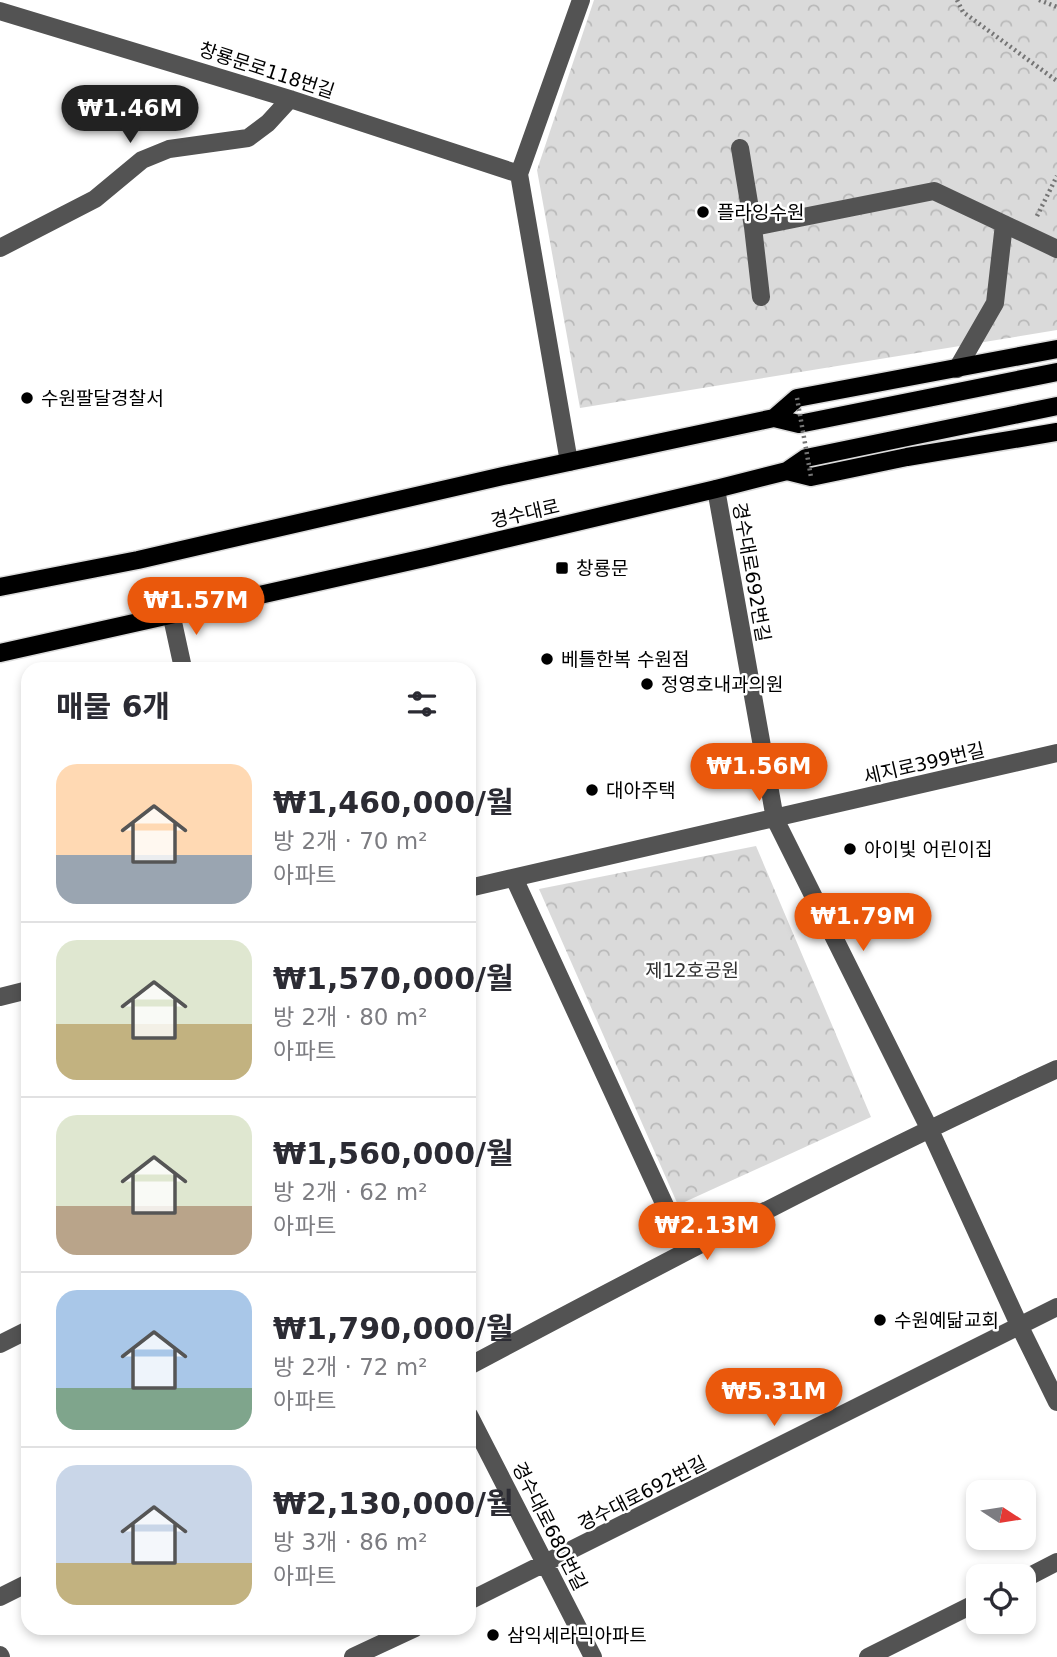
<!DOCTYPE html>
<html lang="ko">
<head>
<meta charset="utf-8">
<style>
  body { margin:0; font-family:"DejaVu Sans","Noto Sans KR",sans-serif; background:#f2f2f3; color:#2b2b33; height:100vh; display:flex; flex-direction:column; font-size:26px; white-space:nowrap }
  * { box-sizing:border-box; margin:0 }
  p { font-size:23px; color:#7c7c81 }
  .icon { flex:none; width:38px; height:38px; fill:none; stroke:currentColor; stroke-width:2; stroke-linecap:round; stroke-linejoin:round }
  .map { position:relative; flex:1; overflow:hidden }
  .details { position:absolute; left:21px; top:662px; width:455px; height:973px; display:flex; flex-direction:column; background:#fff; border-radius:21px; box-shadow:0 4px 10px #0003 }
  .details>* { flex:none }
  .needle { width:46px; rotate:102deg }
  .tools { position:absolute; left:966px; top:1480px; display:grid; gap:14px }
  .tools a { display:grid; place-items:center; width:70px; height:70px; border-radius:14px; background:#fff; box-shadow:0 4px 10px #0003; font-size:35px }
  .price { position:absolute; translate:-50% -60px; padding:0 16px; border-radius:24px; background:#ea580c; color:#fff; font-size:23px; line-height:46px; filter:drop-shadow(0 2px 4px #0008) }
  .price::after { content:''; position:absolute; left:50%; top:42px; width:21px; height:16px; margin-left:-10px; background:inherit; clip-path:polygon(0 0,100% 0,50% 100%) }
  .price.current { background:#222; color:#fff }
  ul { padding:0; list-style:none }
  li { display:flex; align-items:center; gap:21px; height:175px; padding:0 35px }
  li+li { border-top:2px solid #e1e1e2 }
  li span { display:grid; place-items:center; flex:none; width:196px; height:140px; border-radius:21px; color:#555 }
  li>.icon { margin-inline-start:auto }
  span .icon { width:84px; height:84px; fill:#fffc; stroke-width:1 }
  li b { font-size:30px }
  h2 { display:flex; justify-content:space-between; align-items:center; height:84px; padding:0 35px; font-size:30px }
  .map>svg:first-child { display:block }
</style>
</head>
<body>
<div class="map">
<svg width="1057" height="1657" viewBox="0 0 1057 1657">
  <defs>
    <pattern id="park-crowns" width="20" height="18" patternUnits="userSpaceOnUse" patternTransform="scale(1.75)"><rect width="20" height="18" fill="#dadada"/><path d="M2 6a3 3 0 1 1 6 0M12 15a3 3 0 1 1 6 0" fill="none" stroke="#b9b9b9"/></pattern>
  </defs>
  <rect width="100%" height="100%" fill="#fff"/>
  <path fill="url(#park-crowns)" d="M594,0H1057V330L580,408L537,170Z
    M756,846L871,1117L678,1205L539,889Z"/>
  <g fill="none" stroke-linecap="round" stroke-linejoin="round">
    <g stroke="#dbdbdb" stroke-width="21">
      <path id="major" d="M774,418L797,398L1057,349
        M787,471L811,477L907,457L1057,432
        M0,587L138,560L503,476L774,418L799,424L1057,372
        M0,653L429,557L716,489L787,471L806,458L1057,406"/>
    </g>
    <path stroke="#757575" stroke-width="4.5" stroke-dasharray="2 3.5" stroke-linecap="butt" d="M957,0L963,12L1057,81
      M1039,0L1057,7
      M1037,216L1057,176"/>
    <path stroke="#535353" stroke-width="18" d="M0,11L290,99L519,174
      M740,148L753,227
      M0,248L95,199L142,160L169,149L248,138L268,123L290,99
      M761,297L753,227L934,191L1057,249
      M957,369L995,303L1004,224
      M569,462L519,174L581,0
      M716,489L775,819L929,1128L1020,1327L1057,1402
      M171,613L183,668
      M514,878L686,1251
      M469,888L1057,753
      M0,997L28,990
      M0,1344L28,1330
      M469,1366C663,1263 857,1161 1057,1069
      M469,1415L593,1657
      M1024,1579L1057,1562
      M0,1597L28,1583
      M469,1601L1057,1307
      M0,1655L1,1657
      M353,1657L415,1628
      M868,1657L978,1602"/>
    <use href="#major" stroke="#000" stroke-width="18"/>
    <path stroke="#757575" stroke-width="4.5" stroke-dasharray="2 3.5" stroke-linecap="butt" d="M797,398L811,477"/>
  </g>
  <g fill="#000" stroke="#fff" stroke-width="2.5">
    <circle cx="703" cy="212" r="7"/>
    <circle cx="27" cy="398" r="7"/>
    <rect x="555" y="561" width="14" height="14" rx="3.5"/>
    <circle cx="547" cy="659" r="7"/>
    <circle cx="647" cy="684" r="7"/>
    <circle cx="592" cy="790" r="7"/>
    <circle cx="850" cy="849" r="7"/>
    <circle cx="880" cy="1320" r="7"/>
    <circle cx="493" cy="1635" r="7"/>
  </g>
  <g text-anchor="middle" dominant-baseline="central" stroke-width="5" stroke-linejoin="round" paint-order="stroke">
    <g font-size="19" fill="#000" stroke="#fff">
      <text transform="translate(267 70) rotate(18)">창룡문로118번길</text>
      <text transform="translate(525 513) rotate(-13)">경수대로</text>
      <text transform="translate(752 572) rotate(80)">경수대로692번길</text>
      <text transform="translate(924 763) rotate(-13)">세지로399번길</text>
      <text transform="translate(642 1493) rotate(-27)">경수대로692번길</text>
      <text transform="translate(550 1526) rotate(63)">경수대로680번길</text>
    </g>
    <g font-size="19" fill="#000" stroke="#fff" text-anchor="start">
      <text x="717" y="212">플라잉수원</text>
      <text x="41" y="398">수원팔달경찰서</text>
      <text x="576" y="568">창룡문</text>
      <text x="561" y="659">베틀한복 수원점</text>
      <text x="661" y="684">정영호내과의원</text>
      <text x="606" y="790">대아주택</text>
      <text x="864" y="849">아이빛 어린이집</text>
      <text x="894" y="1320">수원예닮교회</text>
      <text x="507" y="1635">삼익세라믹아파트</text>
    </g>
    <g font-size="19" fill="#313131" stroke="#fff">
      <text x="692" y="970">제12호공원</text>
    </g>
  </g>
</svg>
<div class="tools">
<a><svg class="needle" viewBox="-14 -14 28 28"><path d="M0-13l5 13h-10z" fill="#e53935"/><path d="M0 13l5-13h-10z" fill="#7c7c81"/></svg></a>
<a><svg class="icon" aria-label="locate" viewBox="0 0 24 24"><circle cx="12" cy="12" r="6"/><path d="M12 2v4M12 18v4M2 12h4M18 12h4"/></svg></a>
</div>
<b class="price current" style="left:130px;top:145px">₩1.46M</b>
<b class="price" style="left:196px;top:637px">₩1.57M</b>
<b class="price" style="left:759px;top:803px">₩1.56M</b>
<b class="price" style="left:863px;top:953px">₩1.79M</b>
<b class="price" style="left:707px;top:1262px">₩2.13M</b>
<b class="price" style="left:774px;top:1428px">₩5.31M</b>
<section class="details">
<h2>매물 6개<svg class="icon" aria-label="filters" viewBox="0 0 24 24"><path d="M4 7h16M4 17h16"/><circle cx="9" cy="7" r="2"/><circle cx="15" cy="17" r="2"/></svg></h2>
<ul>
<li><span style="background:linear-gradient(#ffd9b3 65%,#9aa5b1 0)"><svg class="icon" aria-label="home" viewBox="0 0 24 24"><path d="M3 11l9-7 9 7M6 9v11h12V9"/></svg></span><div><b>₩1,460,000/월</b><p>방 2개 · 70 m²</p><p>아파트</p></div></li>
<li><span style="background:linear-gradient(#dfe7d0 60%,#c2b280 0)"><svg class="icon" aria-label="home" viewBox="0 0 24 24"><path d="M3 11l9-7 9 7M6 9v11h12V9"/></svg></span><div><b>₩1,570,000/월</b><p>방 2개 · 80 m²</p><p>아파트</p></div></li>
<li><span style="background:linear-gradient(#dfe7d0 65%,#b9a48a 0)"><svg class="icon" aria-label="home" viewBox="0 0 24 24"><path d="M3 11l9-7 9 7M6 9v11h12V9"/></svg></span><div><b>₩1,560,000/월</b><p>방 2개 · 62 m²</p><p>아파트</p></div></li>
<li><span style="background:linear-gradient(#a9c7e8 70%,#7fa58c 0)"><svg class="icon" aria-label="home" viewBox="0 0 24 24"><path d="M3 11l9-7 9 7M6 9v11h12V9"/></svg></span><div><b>₩1,790,000/월</b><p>방 2개 · 72 m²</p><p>아파트</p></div></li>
<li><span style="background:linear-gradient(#c9d6e8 70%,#c2b280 0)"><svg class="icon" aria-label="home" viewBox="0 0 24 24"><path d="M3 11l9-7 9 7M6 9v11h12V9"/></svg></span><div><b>₩2,130,000/월</b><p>방 3개 · 86 m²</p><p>아파트</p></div></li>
</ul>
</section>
</div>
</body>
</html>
